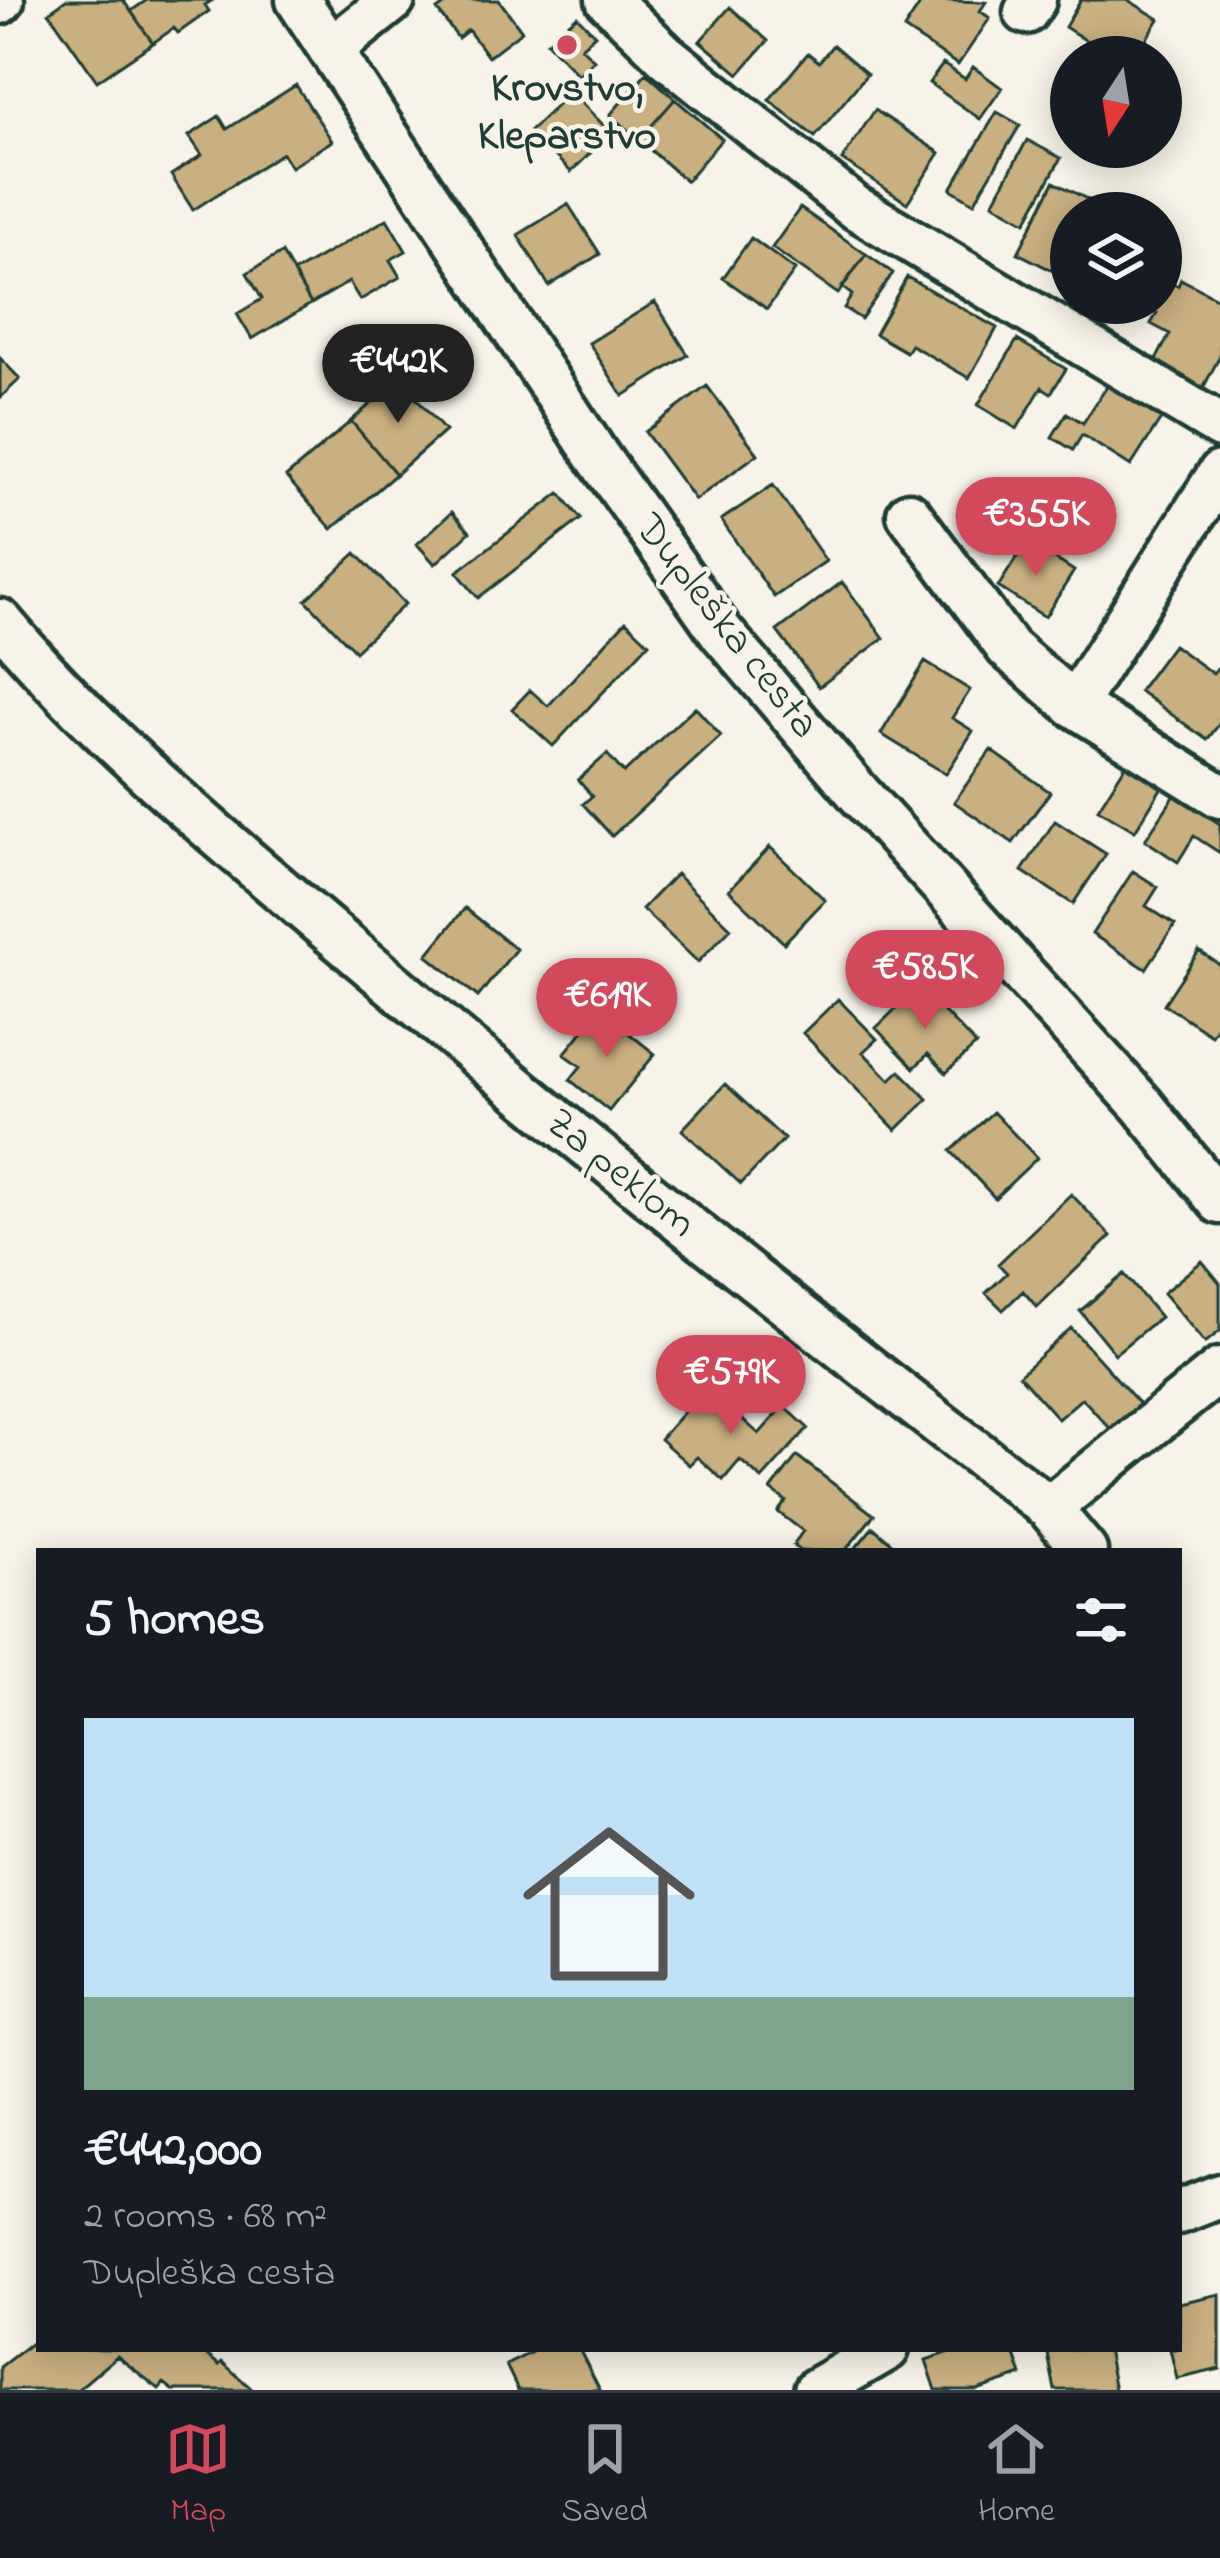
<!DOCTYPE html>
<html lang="en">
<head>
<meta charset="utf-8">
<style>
  body { margin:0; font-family:"Indie Flower",sans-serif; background:#242831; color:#f1f3f6; height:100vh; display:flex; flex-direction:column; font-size:45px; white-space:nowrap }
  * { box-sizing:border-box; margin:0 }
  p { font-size:39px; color:#9ea1a6 }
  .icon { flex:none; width:66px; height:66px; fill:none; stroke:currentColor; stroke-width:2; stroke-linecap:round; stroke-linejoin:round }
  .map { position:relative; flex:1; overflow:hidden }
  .details { position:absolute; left:36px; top:1548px; width:1146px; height:804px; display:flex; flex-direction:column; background:#171b24; border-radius:0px; box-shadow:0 6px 30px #0003 }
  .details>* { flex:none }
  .needle { width:78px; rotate:192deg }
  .controls { position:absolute; left:1050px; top:36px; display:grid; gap:24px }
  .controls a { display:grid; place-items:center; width:132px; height:132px; border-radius:50%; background:#171b24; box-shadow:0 6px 30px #0003; font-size:60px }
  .price { position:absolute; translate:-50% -102px; padding:0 27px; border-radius:42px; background:#d1495b; color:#fff; font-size:39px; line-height:78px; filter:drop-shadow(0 3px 6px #0008) }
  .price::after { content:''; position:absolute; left:50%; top:72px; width:36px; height:27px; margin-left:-18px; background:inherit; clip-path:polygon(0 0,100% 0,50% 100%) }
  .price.active { background:#222; color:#fff }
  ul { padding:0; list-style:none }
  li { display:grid; align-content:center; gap:24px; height:636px; padding:0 48px }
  li span { display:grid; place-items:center; height:372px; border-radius:0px; color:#555 }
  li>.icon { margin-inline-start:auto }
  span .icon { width:216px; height:216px; fill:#fffc; stroke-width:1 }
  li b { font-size:51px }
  h2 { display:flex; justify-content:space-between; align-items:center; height:144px; padding:0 48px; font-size:51px }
  .tabs { display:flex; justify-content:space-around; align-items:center; height:168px; border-top:3px solid #363941; background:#171b24; font-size:33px; color:#9ea1a6 }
  .tabs a { display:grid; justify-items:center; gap:6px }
  .tabs .active { color:#d1495b }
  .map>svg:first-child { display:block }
</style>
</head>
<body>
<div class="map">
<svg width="1220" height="2390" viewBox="0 0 1220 2390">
  <rect width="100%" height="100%" fill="#f7f3e8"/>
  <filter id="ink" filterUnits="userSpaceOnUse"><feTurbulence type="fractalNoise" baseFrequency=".00833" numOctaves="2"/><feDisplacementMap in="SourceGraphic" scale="24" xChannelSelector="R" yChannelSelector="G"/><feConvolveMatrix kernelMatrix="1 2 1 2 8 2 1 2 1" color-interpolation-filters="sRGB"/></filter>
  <g filter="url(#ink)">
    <path fill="#c9b080" stroke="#1f3d34" stroke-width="3" d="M66,0H123L153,43L97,81L49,12Z
      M147,0H213L205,5L209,11L178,33L174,28L153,43L131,11Z
      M451,0H499L522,31L488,57L468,30L458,38L437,10Z
      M923,0L986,2L980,11L990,18L958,65L904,29Z
      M1081,0H1128L1159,19L1135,57L1117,52L1112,57L1065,27Z
      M730,7L768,41L739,74L700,41Z
      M577,16L595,35L581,47L594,60L578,75L547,42Z
      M833,45L867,74L815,137L769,100L808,53L819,62Z
      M943,64L965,79L973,67L1002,88L980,119L929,83Z
      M646,73L675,99L639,140L610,115Z
      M296,85L332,141L291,167L282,153L193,210L171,175L202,155L189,136L219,116L227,129Z
      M571,92L611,133L571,172L530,131Z
      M675,99L722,139L686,181L639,140Z
      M875,110L940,153L907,203L842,160Z
      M997,112L1020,125L974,203L951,189Z
      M1027,140L1061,158L1026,222L993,203Z
      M1054,182L1112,212L1071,213V280L1018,253Z
      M568,204L600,254L549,286L518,235Z
      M800,208L866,254L838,294L772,248Z
      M387,219L406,251L390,260L400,277L360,300L349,282L311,304L293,273Z
      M751,238L795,270L767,309L723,278Z
      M282,253L311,304L252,339L237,314L262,299L247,273Z
      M866,254L893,273L861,319L844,308L852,295L842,287Z
      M907,277L997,328L969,378L911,345L906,352L875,334Z
      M1161,277L1178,286L1181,279L1220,300V356L1201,392L1152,367L1170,334L1151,324L1157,313L1138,303H1161Z
      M655,302L688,355L623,396L589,343Z
      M1017,340L1066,369L1051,393L1042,387L1017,429L978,405Z
      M0,358L20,379L0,398Z
      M399,379L445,431L396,474L351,421Z
      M1108,385L1161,419L1131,466L1082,435L1073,450L1052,437L1067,413L1083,423Z
      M707,386L758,454L695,500L645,432Z
      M351,421L396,474L332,529L286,477Z
      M773,485L826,561L774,597L721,520Z
      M560,493L581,519L478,598L457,572Z
      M452,512L470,532L435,564L417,544Z
      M1027,541L1074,571L1045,617L998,587Z
      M356,553L405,604L355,651L306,600Z
      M842,582L884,638L819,687L777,631Z
      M626,621L649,643L553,746L512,709L530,690L548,706Z
      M1173,645L1213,674L1220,665V723L1207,740L1139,691Z
      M925,662L970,690L952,718L973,731L946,774L881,734Z
      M695,707L721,736L612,836L583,804L592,796L578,780L607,754L624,773Z
      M991,750L1050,792L1013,843L954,802Z
      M1129,760L1165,782L1135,831L1098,809Z
      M1175,795L1220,824V853L1194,836L1178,862L1145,840Z
      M1055,821L1106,854L1073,904L1022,871Z
      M770,847L825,900L784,943L729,890Z
      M1133,871L1158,887L1146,906L1175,925L1146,969L1092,934Z
      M676,874L731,928L698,962L642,909Z
      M465,908L516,949L478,997L427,955Z
      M1199,951L1220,965V1022L1211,1035L1164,1004Z
      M919,986L976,1045L946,1073L928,1054L914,1068L876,1028Z
      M838,999L877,1039L863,1052L890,1080L900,1071L928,1099L896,1130L803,1033Z
      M600,1010L655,1054L609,1111L570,1080L581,1066L564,1054Z
      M725,1084L784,1139L741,1184L682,1130Z
      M993,1112L1037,1158L995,1198L951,1151Z
      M1071,1194L1111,1236L1037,1307L1023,1291L1003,1310L986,1293L1007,1273L998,1264Z
      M1202,1261L1220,1283V1331L1205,1343L1163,1293Z
      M1124,1274L1160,1317L1115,1354L1080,1311Z
      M1071,1328L1146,1411L1118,1437L1082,1398L1058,1419L1019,1375Z
      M706,1387L759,1434L784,1406L808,1428L762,1479L740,1460L723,1480L697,1457L689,1465L660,1439Z
      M797,1456L874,1515L845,1551H800L793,1545L803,1531L778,1512L786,1501L771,1490Z
      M873,1527L901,1551H853Z
      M1220,2294V2369L1177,2379L1170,2349H1179V2303Z
      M39,2337V2349H199L219,2365L222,2362L253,2390H173L164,2383L159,2389L117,2356L77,2390H0V2367Z
      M538,2349H579L600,2390H518L506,2365Z
      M959,2349H1013L1022,2375L977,2390H936L926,2360Z
      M1047,2349H1107L1115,2390H1055Z"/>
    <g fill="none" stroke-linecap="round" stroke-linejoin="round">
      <g stroke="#1f3d34" stroke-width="51">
        <path id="minor" d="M298,0L597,456L721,632L860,795L1142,1105L1220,1202
          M608,0L666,56L853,206L1220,426
          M0,2L2,0
          M1026,12L1034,0
          M333,48L393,0
          M909,514L1008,648L1074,705L1220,796
          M0,621C108,750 239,853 366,962C589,1151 817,1331 1049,1508L1085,1551
          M1074,705L1220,473
          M1049,1508L1220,1370
          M1179,2212L1220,2196
          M816,2390L887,2349"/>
      </g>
      <use href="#minor" stroke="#f7f3e8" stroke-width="42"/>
    </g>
  </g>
  <circle fill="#d1495b" stroke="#f7f3e8" stroke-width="4.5" cx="567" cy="45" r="12"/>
  <g text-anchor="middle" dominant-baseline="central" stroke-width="9" stroke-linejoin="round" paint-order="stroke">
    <g font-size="42" font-weight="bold" fill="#1f3d34" stroke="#f7f3e8">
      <text x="567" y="89">Krovstvo,<tspan x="567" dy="48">Kleparstvo</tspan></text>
    </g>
    <g font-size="42" fill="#1f3d34" stroke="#f7f3e8">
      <text transform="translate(726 627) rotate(52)">Dupleška cesta</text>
      <text transform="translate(620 1174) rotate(39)">Za peklom</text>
    </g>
  </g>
</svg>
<div class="controls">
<a><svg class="needle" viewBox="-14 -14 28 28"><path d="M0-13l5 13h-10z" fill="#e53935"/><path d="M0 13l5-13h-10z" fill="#9ea1a6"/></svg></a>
<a><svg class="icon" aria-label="layers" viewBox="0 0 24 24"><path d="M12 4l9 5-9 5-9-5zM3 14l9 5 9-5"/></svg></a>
</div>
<b class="price active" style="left:398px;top:426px">€442K</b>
<b class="price" style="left:1036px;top:579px">€355K</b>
<b class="price" style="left:925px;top:1032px">€585K</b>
<b class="price" style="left:607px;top:1060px">€619K</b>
<b class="price" style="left:731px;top:1437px">€579K</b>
<section class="details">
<h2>5 homes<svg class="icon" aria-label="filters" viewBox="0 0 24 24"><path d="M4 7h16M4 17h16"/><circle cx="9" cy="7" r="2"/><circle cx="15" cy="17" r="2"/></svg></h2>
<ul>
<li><span style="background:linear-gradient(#bfe0f5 75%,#7fa58c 0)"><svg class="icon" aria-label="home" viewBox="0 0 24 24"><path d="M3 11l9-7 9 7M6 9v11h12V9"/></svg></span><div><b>€442,000</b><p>2 rooms · 68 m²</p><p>Dupleška cesta</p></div></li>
</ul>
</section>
</div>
<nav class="tabs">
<a class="active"><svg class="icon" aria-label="map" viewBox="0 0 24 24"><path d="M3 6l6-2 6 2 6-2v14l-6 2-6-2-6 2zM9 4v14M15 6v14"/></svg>Map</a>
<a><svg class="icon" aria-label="saved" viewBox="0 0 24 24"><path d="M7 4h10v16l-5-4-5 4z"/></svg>Saved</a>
<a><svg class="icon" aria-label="home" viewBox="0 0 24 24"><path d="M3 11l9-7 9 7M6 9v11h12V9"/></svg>Home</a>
</nav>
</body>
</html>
